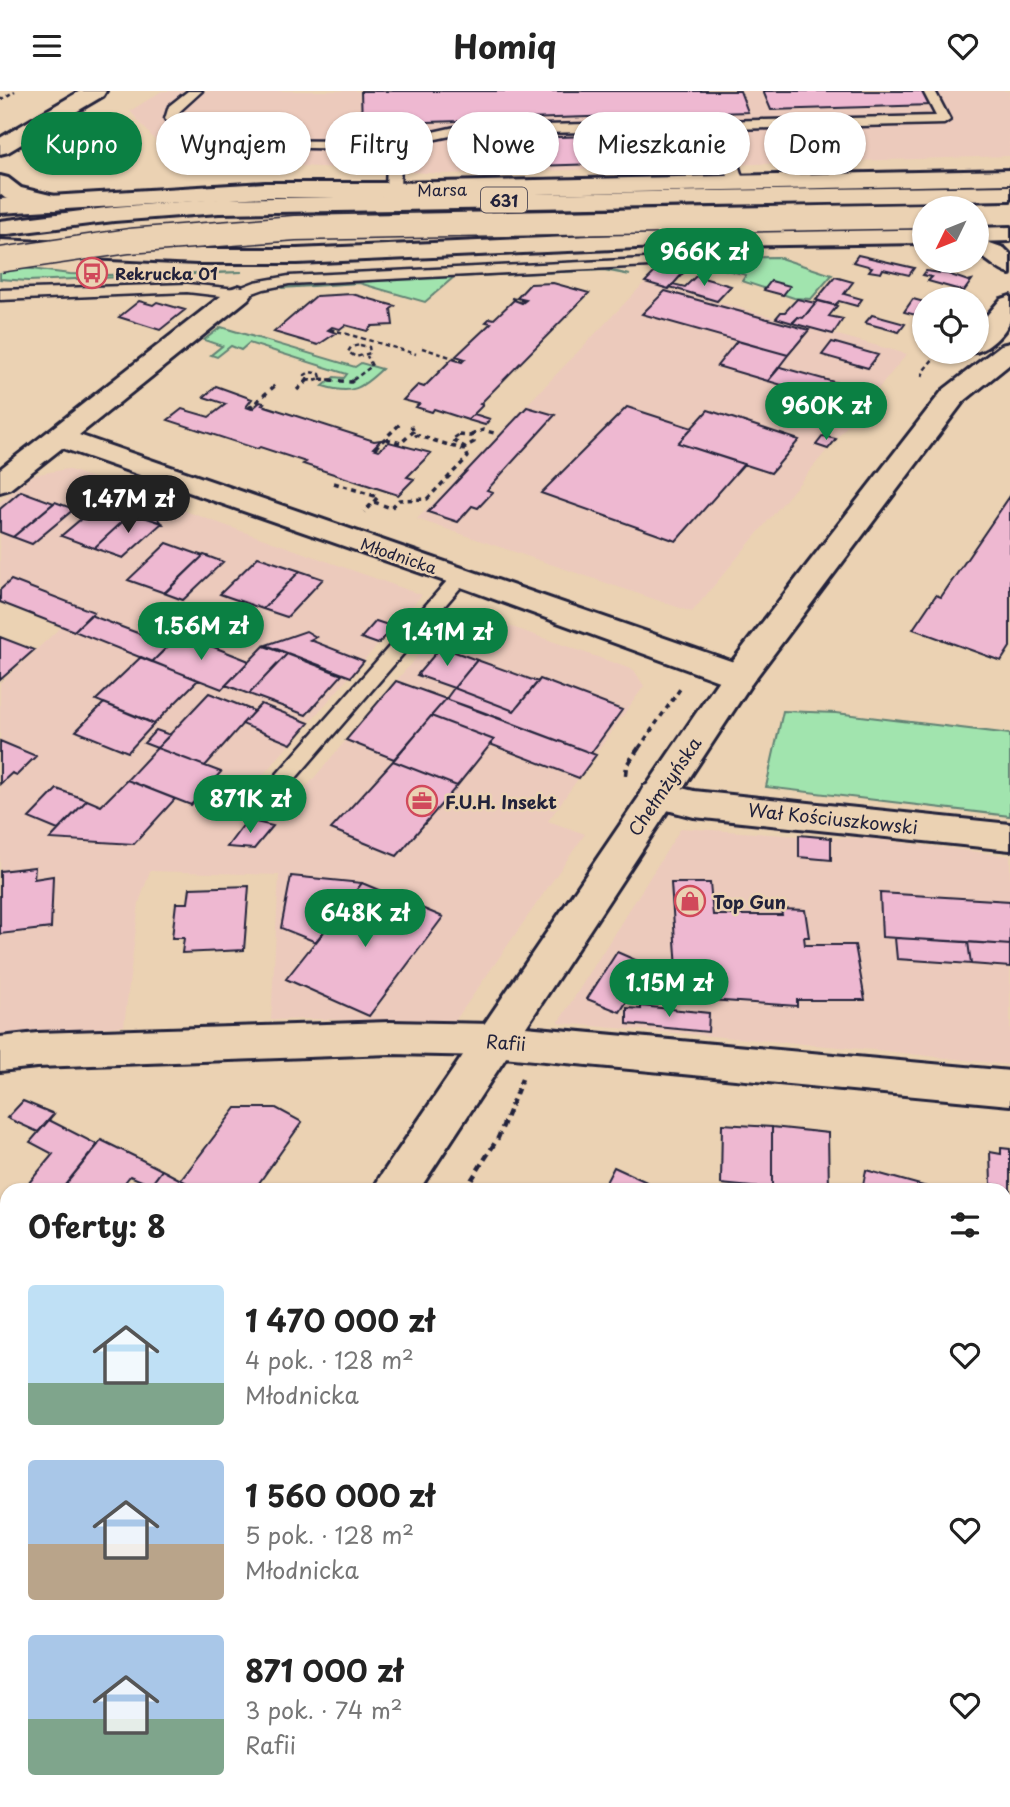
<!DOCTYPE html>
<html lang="pl">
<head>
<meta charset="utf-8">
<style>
  body { margin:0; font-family:"Playpen Sans",sans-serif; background:#f2f2f2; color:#222; height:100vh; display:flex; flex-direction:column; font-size:26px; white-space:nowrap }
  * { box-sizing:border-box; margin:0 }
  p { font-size:23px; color:#767676 }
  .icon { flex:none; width:38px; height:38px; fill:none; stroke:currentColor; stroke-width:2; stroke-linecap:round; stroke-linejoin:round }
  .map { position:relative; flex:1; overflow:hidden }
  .side { position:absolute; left:0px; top:1092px; width:1012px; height:625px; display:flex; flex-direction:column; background:#fff; border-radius:21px 21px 0 0; box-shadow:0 2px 5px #0004 }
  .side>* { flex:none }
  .banner { position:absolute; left:21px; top:21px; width:970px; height:63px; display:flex; gap:14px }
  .needle { width:46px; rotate:227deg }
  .controls { position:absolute; left:912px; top:105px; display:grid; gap:14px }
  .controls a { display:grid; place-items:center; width:77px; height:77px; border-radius:50%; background:#fff; box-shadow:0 2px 5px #0004; font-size:35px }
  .price { position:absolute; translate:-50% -60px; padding:0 16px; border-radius:24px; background:#0b8043; color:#fff; font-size:23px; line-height:46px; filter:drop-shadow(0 2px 4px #0008) }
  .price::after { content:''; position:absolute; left:50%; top:42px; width:21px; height:16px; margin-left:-10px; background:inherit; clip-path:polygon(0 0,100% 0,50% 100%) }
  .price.current { background:#222; color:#fff }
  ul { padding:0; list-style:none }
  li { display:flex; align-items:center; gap:21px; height:175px; padding:0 28px }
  li span { display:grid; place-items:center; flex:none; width:196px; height:140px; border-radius:7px; color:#555 }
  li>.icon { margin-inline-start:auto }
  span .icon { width:84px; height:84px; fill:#fffc; stroke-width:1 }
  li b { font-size:30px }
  h2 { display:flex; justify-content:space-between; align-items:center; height:84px; padding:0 28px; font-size:30px }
  .pill { padding:0 24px; border-radius:32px; background:#fff; box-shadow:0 2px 5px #0004; font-size:24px; line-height:63px }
  .pill.current { background:#0b8043; color:#fff }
  header { display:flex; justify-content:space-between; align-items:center; height:91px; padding:0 28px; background:#fff; font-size:32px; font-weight:700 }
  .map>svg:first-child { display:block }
</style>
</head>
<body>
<header><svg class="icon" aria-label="menu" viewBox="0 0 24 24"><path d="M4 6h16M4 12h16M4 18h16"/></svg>Homiq<svg class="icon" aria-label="heart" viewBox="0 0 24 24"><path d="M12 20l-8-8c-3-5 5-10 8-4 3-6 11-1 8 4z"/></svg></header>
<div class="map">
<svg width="1010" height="1716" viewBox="0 0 1010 1716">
  <rect width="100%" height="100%" fill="#ebd2b3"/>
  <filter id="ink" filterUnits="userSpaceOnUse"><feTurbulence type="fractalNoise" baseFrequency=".0143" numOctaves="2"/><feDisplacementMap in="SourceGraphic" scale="14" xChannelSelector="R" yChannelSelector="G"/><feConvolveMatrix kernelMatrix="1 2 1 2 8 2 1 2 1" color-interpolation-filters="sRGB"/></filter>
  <g filter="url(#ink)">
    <path fill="#eccabc" d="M162,0H1009L1010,65L446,83L171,68L130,20Z
      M645,191L907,263L692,521L417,428Z
      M67,378L422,504L253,695L291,714L458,517L634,579L644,595L548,730L585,743L453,933L318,928L271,929L279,784L150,780L139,812L124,935L0,944V592L62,535L0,511V411L33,384Z
      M681,737L830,747H867L1010,765V974L875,959L558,932Z
      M0,1326L7,1330V1546L0,1542Z"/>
    <path fill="#a1e4ae" stroke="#628374" stroke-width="2" d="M777,166L832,184L811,208L794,207L742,190L746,184L684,167Z
      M0,174L70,183L105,184L242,181L28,190L0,188Z
      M604,178L630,184L604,179L454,186L425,211L359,192L282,197L280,193Z
      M221,236L355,276L361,272L382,278C361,298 352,304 323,295L334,286L344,287L347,283L249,252L241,259L231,255L217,266L211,264L222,255L204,249Z
      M783,620L836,622L1010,643V725L766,696Z"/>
    <path fill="#eeb8d1" stroke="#22223b" stroke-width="2" d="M361,0H740L748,21L362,33Z
      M763,0H923L931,14L771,19Z
      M690,42L699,70L465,77L462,49Z
      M100,50L117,55L100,66L82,61Z
      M858,164L914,177L909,184L883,178L881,182L869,180L872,176L853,171Z
      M661,175L684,181L669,198L645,191Z
      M926,180L948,183L968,190L972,189L964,200L928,190L932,186L923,184Z
      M696,185L731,195L717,210L670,196L673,193L685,196Z
      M835,186L853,191L844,203L862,208L857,215L839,210L835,214L816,209Z
      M771,190L790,195L783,204L764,199Z
      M553,192L589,202L480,313L483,314L468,329L434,318L432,321L416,316L419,313L403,309L418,294L424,296L452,268L462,271L465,268L456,265L491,232L486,231L490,227L494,228L514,209L522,212L526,209L517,207L530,193Z
      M665,200L760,226L809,239L788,264L642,223Z
      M352,203L395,215L391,218L393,234L372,235L367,240L345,234L340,238L332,236L328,239L336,242L318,254L274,241L316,205Z
      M797,208L815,212L803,227L798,226L793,232L776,227L781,221H785Z
      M913,208L924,211V226L904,221Z
      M139,210L153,214L157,211L185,219L160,239L119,226Z
      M818,210L837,215L829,225L843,228L833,243L792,232L798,226L803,227Z
      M872,224L905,233L899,241L865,232Z
      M737,250L788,264L768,290L717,275Z
      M832,251L878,264L868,277L822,264Z
      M780,276L870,301L871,304L861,317L768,290Z
      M216,295L252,308L246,316L252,318L260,311L264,312L262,314L374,350L381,349L373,357L379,359L389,351L431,362L407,386L414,388L398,404L303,373L306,371L260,356L257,358L168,329L182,318L209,326L226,313L204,306Z
      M805,302L858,319L849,330L795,313Z
      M527,316L555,324L487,399L493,401L478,417L472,415L458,431L428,421Z
      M627,316L692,337L678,352L744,373L676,450L541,402Z
      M708,319L799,349L771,382L678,352Z
      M474,323L490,328L485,334L468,329Z
      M823,345L836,348L828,358L816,354Z
      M116,397L156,411L168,424L157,426L162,432L101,411Z
      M21,400L54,412L13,446L0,441V418Z
      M1010,405V556L1001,570L913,538L936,504L941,506Z
      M55,411L74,418L32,453L13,446Z
      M101,411L132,422L94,457L61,445Z
      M132,422L162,432L123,467L94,457Z
      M167,452L203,465L165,502L128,489Z
      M204,464L223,471L183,509L164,502Z
      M258,466L300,480L263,518L220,503Z
      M300,480L323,488L287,526L263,518Z
      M11,489L94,521L74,540L0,511V499Z
      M90,524L169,554L152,571L74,540Z
      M376,530L394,536L378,553L361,547Z
      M306,540L316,546L310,549L364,570L351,586L266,554Z
      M181,543L249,570L222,598L152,571Z
      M0,546L34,559L0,589Z
      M264,555L287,563L249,603L226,594Z
      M441,556L477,569L454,597L417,584Z
      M287,563L342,584L306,624L249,603Z
      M141,566L198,589L154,633L96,609Z
      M477,569L538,591L514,620L454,597Z
      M540,588L622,619L591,662L446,608L454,597L514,620Z
      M396,590L446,608L394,668L346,649Z
      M209,602L254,620L205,675L157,657Z
      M446,608L480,620L596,664L579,687L490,653L494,649L431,625Z
      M104,612L146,629L154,633L128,661L76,640Z
      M261,613L309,632L291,653L242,633Z
      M431,625L494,649L457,695L393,670Z
      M156,639L170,644L157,657L144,652Z
      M0,650L36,665L17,684L12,682L0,693Z
      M157,657L221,681L191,714L127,689Z
      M393,670L457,695L397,765L331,738Z
      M127,689L175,708L134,753L50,748L87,709L101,715Z
      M57,698L87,709L58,739L29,727Z
      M247,729L273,735L254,758L227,756Z
      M799,744L831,747V769L799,766Z
      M35,776L34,788L53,785L51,837L0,843V780Z
      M291,785L362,792L316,851L281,837Z
      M362,792L443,826L369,925L286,888Z
      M671,792H710L713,824H782L781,818L805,819L809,846H804L805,854H855L865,909H797V915L679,907Z
      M249,795L244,859L182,862L184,847H172L176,812H188L190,797Z
      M880,802L1010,810V854L882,846Z
      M895,847L968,851L971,873L897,868Z
      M968,851L1010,854V876L971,873Z
      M617,861L649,875L620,921L587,908Z
      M641,915L709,922L708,941L627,933V917L641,918Z
      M23,1010L54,1023L38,1041L7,1027Z
      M236,1017H276L302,1031L254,1099H201L181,1089Z
      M49,1029L98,1054L61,1099H23L53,1063L30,1051Z
      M722,1033L772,1036V1098L721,1093Z
      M772,1036L828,1042L829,1099L772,1098Z
      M101,1049L142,1069L162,1079L151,1094L130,1085L119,1099H61Z
      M1001,1057L1010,1058V1113L1004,1112L1002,1095L991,1093L990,1061L1001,1063Z
      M614,1076L664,1099H602Z
      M162,1079L181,1089L201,1099H147Z
      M866,1079L938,1099H862Z
      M1004,1112L1010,1113L1008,1163L1004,1162Z
      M0,1116L7,1118V1149L0,1145Z
      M0,1148L7,1152V1177L0,1173Z
      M1004,1401L1010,1402V1462L1004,1461Z
      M1004,1461L1010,1462V1530L1004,1528Z
      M1004,1680L1010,1682V1716H906L907,1710H1004Z
      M252,1710H410L406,1716H248Z"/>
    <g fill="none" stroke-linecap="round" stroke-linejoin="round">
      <g stroke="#22223b" stroke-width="5">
        <path id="service" d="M188,0H202L180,20L177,28L191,41L223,49L362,50L386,41L410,46L455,36L936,25L923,0H935L950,29L944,33L727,38L744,92L737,96L730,92L714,38L455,44L417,52L419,55L413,63L401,69L400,99L393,103L386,99L387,70L372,68L358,58L208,55L182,47L165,28L169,15ZM387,49L400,51L405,55L390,63L372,57L374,53Z
          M645,168L650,169L652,172L650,175L289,193L264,198L239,207L187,201L0,209V199L187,193L237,198L255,191L289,185Z
          M461,479L467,481L470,485L467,489L277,709L270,711L263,709L260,704L263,699L455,481Z"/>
      </g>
      <g stroke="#22223b" stroke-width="6">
        <path id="minor" d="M239,195L248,198L252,203L248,208L79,344L751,577L756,585L751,593L739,596L727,593L450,492L62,357L10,398L0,401V378L230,198Z
          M657,691L694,700L1010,733V759L694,726L644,713L639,704L644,695Z
          M390,931L493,933L1010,980V1014L493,965L390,963L37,976L0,980V946L37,942Z"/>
      </g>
      <g stroke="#22223b" stroke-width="6">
        <path id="tertiary" d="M80,0H106L103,5L8,61L0,63V47Z
          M0,85L8,87L21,97L63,107L67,112L63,117L55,119L5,107L0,103Z
          M976,147L1004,157L1010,163V183C997,180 989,168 976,163Z
          M1010,205C1010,212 1010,223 1010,229C1006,242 984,263 971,261H976V237L1001,208Z
          M1010,252V273L963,311L751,593L419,1099H373L380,1086L727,577L943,299L1001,254Z
          M7,1661V1710H26L22,1716H0V1664Z"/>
      </g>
      <g stroke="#22223b" stroke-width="6">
        <path id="secondary" d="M1010,79V93L393,106H265L0,122V108L265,92H393Z
          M1010,136V150L976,151V137Z
          M924,138V152L660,156L297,172H197L0,163V149L197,158H297L660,142Z"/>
      </g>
      <g stroke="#22223b" stroke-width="6">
        <path id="primary" d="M1010,95V109L219,122L114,130L0,144V130L114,116L219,108Z"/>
      </g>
      <path stroke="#22223b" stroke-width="2.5" stroke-dasharray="4.5 3.5" stroke-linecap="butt" d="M0,9L15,0
        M512,207L524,210
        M330,238L416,263
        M360,254L369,256L370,262L356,266L348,261L351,256Z
        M422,257L463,270
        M922,286L924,279L939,261
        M320,288L335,289
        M310,289H306L305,284L310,281L320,283L321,287L315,289
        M353,289L372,275L367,265"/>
      <path stroke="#22223b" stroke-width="3.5" stroke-dasharray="5 4.5" stroke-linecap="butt" d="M306,288L314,290L319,288
        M320,288L351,291L355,288
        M297,299L308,289
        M249,317L277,293
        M459,344L472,345L474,351L465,356L452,349Z
        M471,344L483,339L494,342
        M386,348L401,352L414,340
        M375,357L401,332
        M334,392L378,406L364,421
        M374,411L391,417L399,409L427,408L468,366L465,359L416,344L411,335
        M639,657L680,598"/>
      <path stroke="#22223b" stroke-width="4.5" stroke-dasharray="7 5" stroke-linecap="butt" d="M626,684L627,674L640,655
        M465,1099L498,1047L522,988"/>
      <path stroke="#22223b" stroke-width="5" stroke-dasharray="9 7" stroke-linecap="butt" d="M0,1624L7,1614"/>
      <use href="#service" fill="#ebd2b3" fill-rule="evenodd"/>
      <use href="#minor" fill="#ebd2b3" fill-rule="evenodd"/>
      <use href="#tertiary" fill="#ebd2b3" fill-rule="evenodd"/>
      <use href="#secondary" fill="#ebd2b3" fill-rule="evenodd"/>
      <use href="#primary" fill="#ebd2b3" fill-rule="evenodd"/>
      <g stroke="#22223b" stroke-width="27" stroke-linecap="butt">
        <path id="primary-bridge" d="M0,169L129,150L295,137L924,125"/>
      </g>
      <use href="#primary-bridge" stroke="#ebd2b3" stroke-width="24"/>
    </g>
  </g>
  <defs>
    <g id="bus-ring" transform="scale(1.575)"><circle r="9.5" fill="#ebd2b3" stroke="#d1495b" stroke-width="1.5"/><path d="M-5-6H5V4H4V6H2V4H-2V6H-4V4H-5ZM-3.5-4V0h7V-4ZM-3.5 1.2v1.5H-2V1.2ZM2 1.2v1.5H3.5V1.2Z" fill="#d1495b"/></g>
    <g id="office-ring" transform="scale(1.575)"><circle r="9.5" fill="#ebd2b3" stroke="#d1495b" stroke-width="1.5"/><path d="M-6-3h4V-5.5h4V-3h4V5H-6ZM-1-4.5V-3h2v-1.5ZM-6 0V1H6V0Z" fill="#d1495b"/></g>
    <g id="shop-ring" transform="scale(1.575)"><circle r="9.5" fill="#ebd2b3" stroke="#d1495b" stroke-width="1.5"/><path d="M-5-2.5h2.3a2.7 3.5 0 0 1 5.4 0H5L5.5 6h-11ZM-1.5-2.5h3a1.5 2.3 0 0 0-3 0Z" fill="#d1495b"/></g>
  </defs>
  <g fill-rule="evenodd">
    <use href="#bus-ring" x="92" y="182"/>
    <use href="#office-ring" x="422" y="710"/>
    <use href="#shop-ring" x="690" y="810"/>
  </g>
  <g text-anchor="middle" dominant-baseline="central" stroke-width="5" stroke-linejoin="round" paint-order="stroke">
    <g font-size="16" fill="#22223b" stroke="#ebd2b3">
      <text transform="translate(442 98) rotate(-1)">Marsa</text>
      <text transform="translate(399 464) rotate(19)">Młodnicka</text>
    </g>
    <rect fill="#ebd2b3" stroke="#5e575f" stroke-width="2" x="481" y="96.5" width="46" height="25" rx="5"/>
    <g font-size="16" font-weight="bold" fill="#22223b">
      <text x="504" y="109">631</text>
    </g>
    <g font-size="16" font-weight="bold" fill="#22223b" stroke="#ebd2b3" text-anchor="start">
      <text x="115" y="182">Rekrucka 01</text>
    </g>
    <g font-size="18" fill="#22223b" stroke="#ebd2b3">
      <text transform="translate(664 695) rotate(-56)">Chełmżyńska</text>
      <text transform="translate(833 727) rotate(6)">Wał Kościuszkowski</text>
      <text transform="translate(506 951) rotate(4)">Rafii</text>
    </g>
    <g font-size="18" font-weight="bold" fill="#22223b" stroke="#ebd2b3" text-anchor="start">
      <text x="445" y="710">F.U.H. Insekt</text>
      <text x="713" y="810">Top Gun</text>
    </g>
  </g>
</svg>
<div class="controls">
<a><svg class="needle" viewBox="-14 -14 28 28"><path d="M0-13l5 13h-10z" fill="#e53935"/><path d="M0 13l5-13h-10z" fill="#767676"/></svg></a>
<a><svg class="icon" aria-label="locate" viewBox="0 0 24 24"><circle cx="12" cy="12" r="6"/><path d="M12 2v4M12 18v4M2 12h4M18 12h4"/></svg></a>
</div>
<b class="price" style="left:704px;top:197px">966K zł</b>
<b class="price" style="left:826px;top:351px">960K zł</b>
<b class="price current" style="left:128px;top:444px">1.47M zł</b>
<b class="price" style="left:201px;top:571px">1.56M zł</b>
<b class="price" style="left:447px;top:577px">1.41M zł</b>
<b class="price" style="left:250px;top:744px">871K zł</b>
<b class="price" style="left:365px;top:858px">648K zł</b>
<b class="price" style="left:669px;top:928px">1.15M zł</b>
<div class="banner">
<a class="pill current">Kupno</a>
<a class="pill">Wynajem</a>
<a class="pill">Filtry</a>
<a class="pill">Nowe</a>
<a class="pill">Mieszkanie</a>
<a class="pill">Dom</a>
</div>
<section class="side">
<h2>Oferty: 8<svg class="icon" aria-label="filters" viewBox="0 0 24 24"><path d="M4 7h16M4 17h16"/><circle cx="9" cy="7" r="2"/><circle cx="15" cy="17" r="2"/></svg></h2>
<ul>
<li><span style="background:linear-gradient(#bfe0f5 70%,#7fa58c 0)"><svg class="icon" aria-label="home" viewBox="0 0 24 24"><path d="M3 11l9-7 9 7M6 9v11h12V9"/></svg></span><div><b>1 470 000 zł</b><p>4 pok. · 128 m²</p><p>Młodnicka</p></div><svg class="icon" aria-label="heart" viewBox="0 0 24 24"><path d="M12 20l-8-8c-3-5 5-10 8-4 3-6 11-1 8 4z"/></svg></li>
<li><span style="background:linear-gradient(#a9c7e8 60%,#b9a48a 0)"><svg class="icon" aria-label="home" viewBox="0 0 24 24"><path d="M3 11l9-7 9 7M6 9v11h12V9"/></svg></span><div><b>1 560 000 zł</b><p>5 pok. · 128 m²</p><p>Młodnicka</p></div><svg class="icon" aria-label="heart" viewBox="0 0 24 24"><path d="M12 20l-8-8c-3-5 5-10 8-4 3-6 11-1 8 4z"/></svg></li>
<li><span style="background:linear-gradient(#a9c7e8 60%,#7fa58c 0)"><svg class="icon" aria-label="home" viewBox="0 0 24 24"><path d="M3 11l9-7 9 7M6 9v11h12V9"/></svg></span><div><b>871 000 zł</b><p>3 pok. · 74 m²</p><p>Rafii</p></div><svg class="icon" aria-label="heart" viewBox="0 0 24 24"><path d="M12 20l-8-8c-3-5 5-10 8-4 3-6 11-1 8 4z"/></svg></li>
</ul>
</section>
</div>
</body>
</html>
